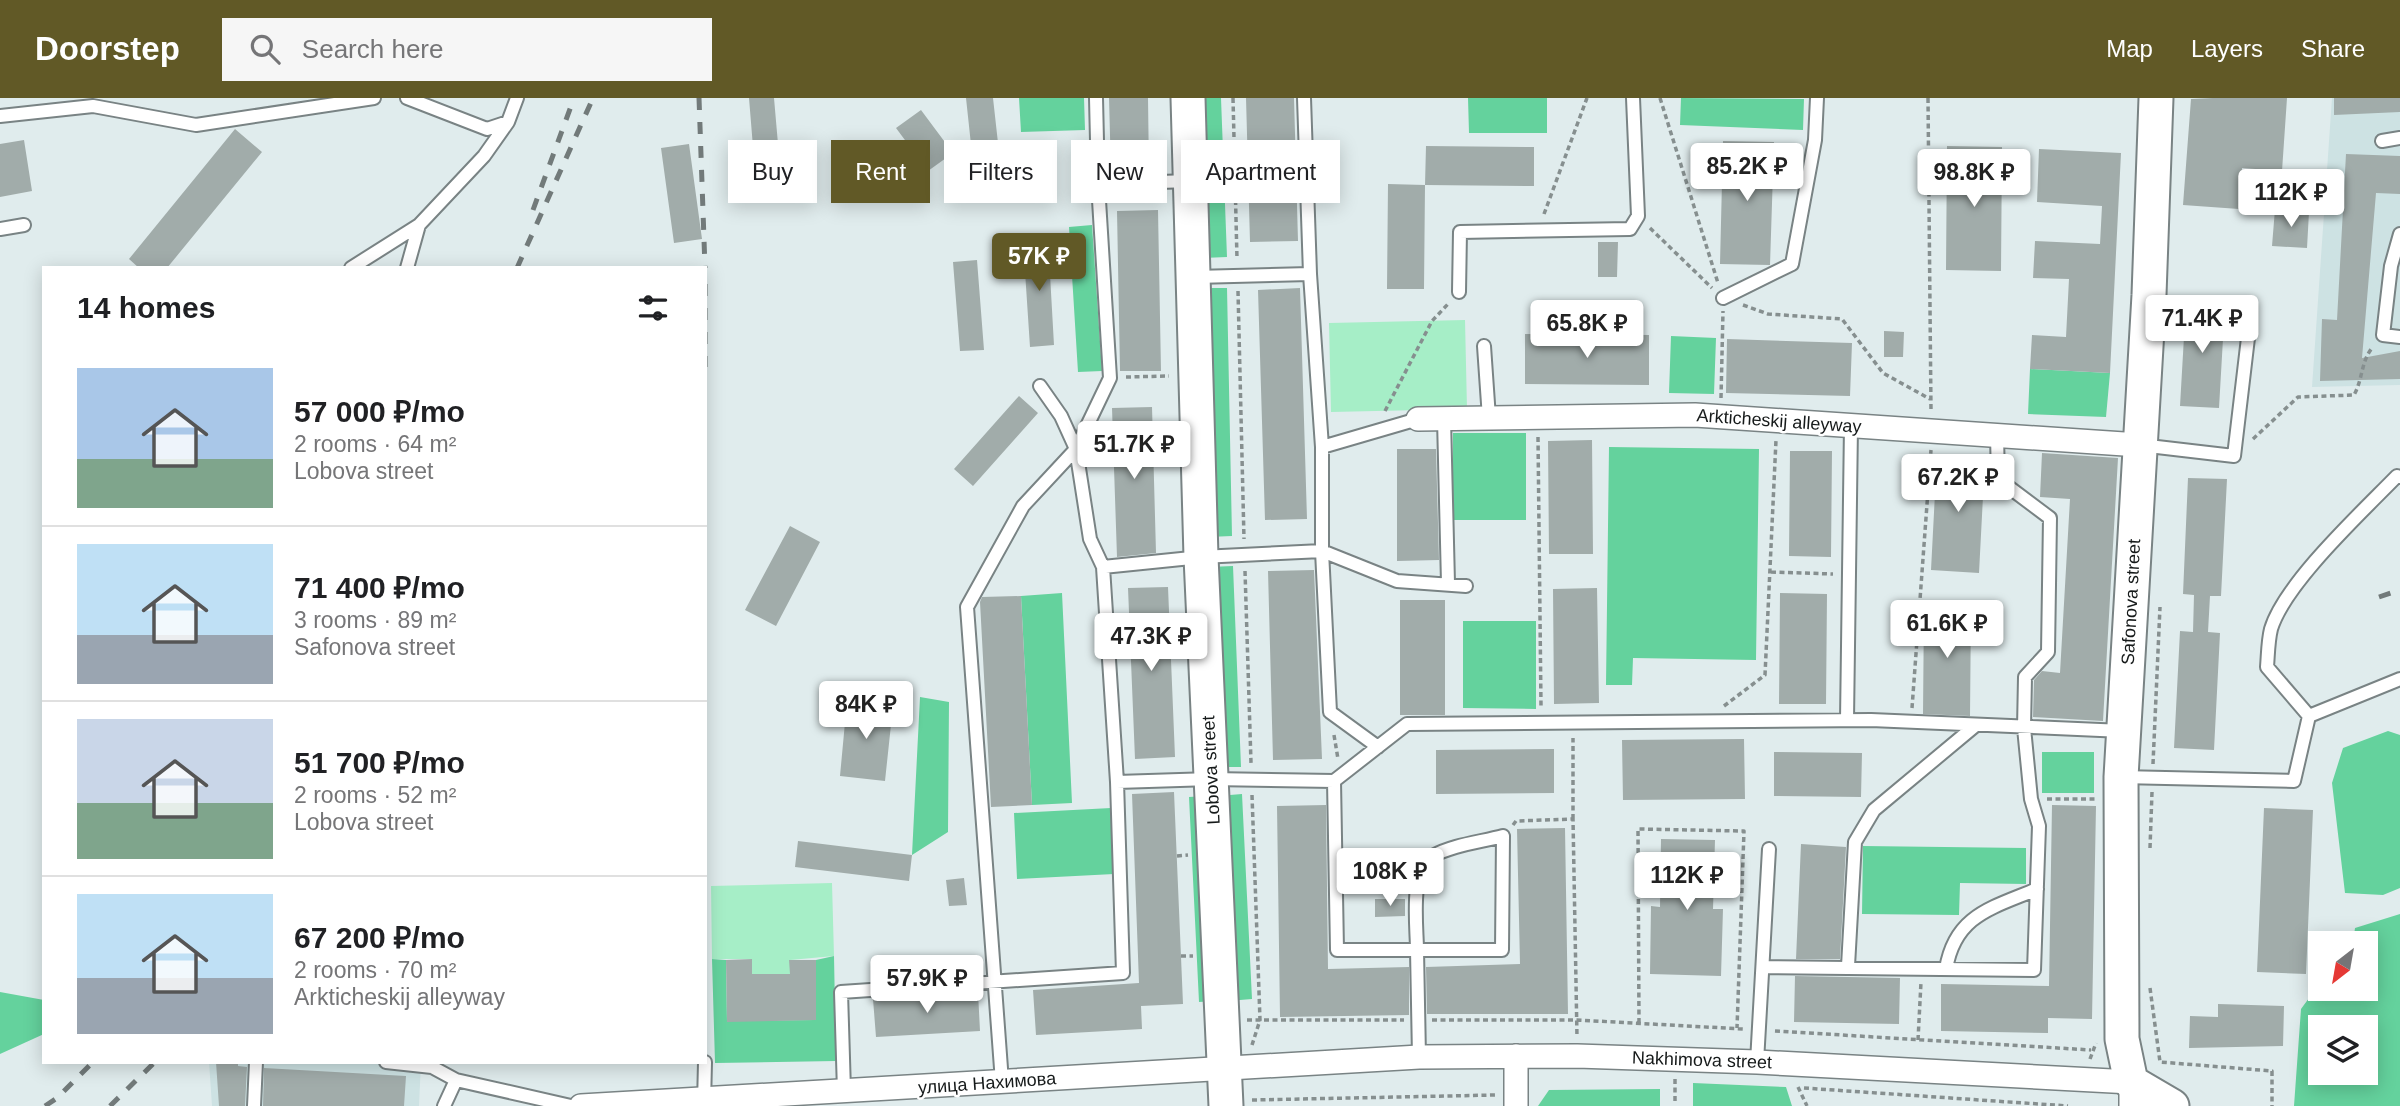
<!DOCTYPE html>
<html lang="en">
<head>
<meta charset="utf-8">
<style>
  body { margin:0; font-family:Helvetica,sans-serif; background:#f6f6f6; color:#202124; height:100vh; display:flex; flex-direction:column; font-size:26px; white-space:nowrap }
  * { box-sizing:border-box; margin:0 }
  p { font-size:23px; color:#757577 }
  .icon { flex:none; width:38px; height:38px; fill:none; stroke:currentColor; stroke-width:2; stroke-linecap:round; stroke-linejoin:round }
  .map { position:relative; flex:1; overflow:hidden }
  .details { position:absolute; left:42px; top:168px; width:665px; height:798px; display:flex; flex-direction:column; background:#fff; border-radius:0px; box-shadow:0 4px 18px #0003 }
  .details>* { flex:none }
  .hud { position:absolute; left:728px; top:42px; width:665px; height:63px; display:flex; gap:14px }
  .needle { width:46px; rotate:211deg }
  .tools { position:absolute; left:2308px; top:833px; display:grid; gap:14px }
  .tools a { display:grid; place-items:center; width:70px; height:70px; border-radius:0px; background:#fff; box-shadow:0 4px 18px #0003; font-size:35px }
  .price { position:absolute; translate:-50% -60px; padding:0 16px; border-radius:7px; background:#fff; color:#222; font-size:23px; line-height:46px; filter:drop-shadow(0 2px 4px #0008) }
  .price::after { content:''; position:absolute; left:50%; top:42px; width:21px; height:16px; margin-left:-10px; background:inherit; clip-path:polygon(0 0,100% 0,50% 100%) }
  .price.on { background:#615926; color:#fff }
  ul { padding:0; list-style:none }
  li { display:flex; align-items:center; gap:21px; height:175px; padding:0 35px }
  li+li { border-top:2px solid #e0e0e0 }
  li span { display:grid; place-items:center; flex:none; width:196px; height:140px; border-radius:0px; color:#555 }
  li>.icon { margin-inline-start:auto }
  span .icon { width:84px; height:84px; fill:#fffc; stroke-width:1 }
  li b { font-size:30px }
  h2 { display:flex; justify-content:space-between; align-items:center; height:84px; padding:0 35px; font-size:30px }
  .tag { padding:0 24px; border-radius:0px; background:#fff; box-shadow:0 4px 18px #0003; font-size:24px; line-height:63px }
  .tag.on { background:#615926; color:#fff }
  header { display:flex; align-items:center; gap:42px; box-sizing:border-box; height:98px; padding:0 35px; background:#615926; color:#fff }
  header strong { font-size:33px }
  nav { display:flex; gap:38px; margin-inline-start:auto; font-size:24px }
  .search { width:490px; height:63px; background:#f6f6f6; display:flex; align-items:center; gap:18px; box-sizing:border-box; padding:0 24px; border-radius:0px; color:#757577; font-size:26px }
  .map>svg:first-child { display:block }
</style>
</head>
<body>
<header>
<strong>Doorstep</strong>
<div class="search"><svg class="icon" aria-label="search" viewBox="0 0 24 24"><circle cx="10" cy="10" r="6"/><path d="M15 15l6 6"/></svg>Search here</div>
<nav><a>Map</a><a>Layers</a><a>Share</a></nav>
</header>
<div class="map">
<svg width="2400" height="1008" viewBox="0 0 2400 1008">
  <rect width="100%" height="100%" fill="#e0eced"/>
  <path fill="#cde2e3" d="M2332,0H2400V287L2312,289Z
    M209,964H421L419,1008H212Z"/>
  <path fill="#a6eec7" d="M1465,222L1467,311L1331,314L1329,225Z
    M832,785L834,858L790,862V876H752V861H712L711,788Z"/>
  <path fill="#64d29d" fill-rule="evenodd" d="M1019,0H1084L1085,32L1021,34Z
    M1197,0H1221L1227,159L1203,160Z
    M1468,0H1547V35H1469Z
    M1681,0L1804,1L1803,32L1680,27Z
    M1092,127L1102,273L1078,274L1069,129Z
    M1203,190H1227L1232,438L1208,439Z
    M1671,238L1716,240L1714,296L1669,295Z
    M2030,271L2110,275L2106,319L2028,316Z
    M1453,335H1526V422H1453Z
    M1609,349L1759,351L1756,562L1633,560L1632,587H1606Z
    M1233,468L1241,669H1217L1209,469Z
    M1062,495L1072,705L1032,707L1021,498Z
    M1463,523H1536V611L1463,610Z
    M920,599L949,604L948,734L912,757Z
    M2388,633L2400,637V790L2383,797L2345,795L2332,685L2343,650Z
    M2042,654H2094V695H2042Z
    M1242,696L1252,901L1228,903L1218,698Z
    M1205,698L1215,903L1199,904L1189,699Z
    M1111,710L1114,776L1017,781L1014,715Z
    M1863,748L2026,750V786L1960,785L1959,817L1862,816Z
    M2400,816V1008H2294L2301,911L2320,885V891H2366V845H2353L2355,830ZM2320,929H2366V975H2320Z
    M834,858L836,963L715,965L712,861L726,862L727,923L816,922V862Z
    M0,894L44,902V936L0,956Z
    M1693,985L1786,989L1792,1008H1693Z
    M1660,991V1008H1538L1549,992Z"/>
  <path fill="#a1acaa" d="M749,0H774L778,46L753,49Z
    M966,0H993L1002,81L975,84Z
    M1109,0H1148L1149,74L1111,75Z
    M1246,0H1294L1298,143L1250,144Z
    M2213,0H2287L2282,73L2242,70L2239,111L2183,107L2191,1Z
    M2334,0H2400V14L2334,17Z
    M921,12L953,55L928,73L896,30Z
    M235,31L262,54L167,170H139L129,161Z
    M24,42L32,93L0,99V46Z
    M1723,43L1774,44L1770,167L1720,166Z
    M689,46L702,141L674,145L661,50Z
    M1426,48L1534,49V88L1425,87Z
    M1947,48L2002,49L2001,173L1946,172Z
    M2039,51L2121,55L2110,275L2030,271L2032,237L2066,239L2069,181L2033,180L2035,143L2100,146L2102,108L2037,104Z
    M2346,56L2400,58V96L2376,95L2362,260L2400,253V281L2320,283L2322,221L2337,222Z
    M1388,86L1425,87L1424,191H1387Z
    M2275,111L2309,114L2307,150L2272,148Z
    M1158,112L1161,273H1120L1117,113Z
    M1048,141L1054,247L1030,249L1023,143Z
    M1598,144H1618L1617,179H1598Z
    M977,162L984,252L960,253L953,164Z
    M1300,190L1307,421L1265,422L1258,192Z
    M2186,204L2225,206L2219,310L2180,308Z
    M1884,233L1904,234L1903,259H1884Z
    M1525,236L1649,237V287L1525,286Z
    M1727,241L1852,245L1850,298L1726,295Z
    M1019,298L1038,315L973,388L954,371Z
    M1152,309L1156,455L1117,459L1112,310Z
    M1592,342L1593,456H1549L1548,343Z
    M1397,351H1436L1439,462L1397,463Z
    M1790,353H1832L1831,459L1789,458Z
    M2042,355L2118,360L2103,623L2033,619L2034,582L2042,573L2060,575L2070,401L2040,399Z
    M1937,357L1985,360L1979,475L1931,472Z
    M2188,380L2227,381L2221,498H2210L2208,534L2220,535L2214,652L2174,650L2180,533L2193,534L2194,497L2183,496Z
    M790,428L820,444L776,528L745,512Z
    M1314,472L1322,661L1273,662L1268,473Z
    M1168,489L1175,659L1135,661L1128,490Z
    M1597,490L1599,605L1554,606L1553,491Z
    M1780,495L1827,496L1826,606H1779Z
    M1021,498L1032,707L991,709L980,504L982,499Z
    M1400,502H1445V617H1400Z
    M1924,507H1971L1970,618L1923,616Z
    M847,603L893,608L885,683L840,678Z
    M1744,641L1745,701L1623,702L1622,642Z
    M1554,651V695L1436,696V652Z
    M1774,654L1862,655L1861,699L1774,698Z
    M1174,694L1183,906L1141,908L1142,931L1036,937L1033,892L1139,885L1132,696Z
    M1326,707L1328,871L1409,869V917L1280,919L1277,708Z
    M2052,707L2096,708L2092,921L2048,920V935L1941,933V886L2049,888Z
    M2264,710L2313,712L2306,876L2257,874Z
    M1565,730L1568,916H1427L1426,869L1520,866L1517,731Z
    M1661,741L1715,742L1713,811H1723L1721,878L1650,876L1651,808L1660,809Z
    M798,743L912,757L909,783L795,769Z
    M1801,746L1846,749L1840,861H1796Z
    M964,780L967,807L949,808L946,782Z
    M1375,801H1405V818L1375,819Z
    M752,861V876H790L789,862H816V922L727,924L726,862Z
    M1795,878L1900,880L1899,926L1794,924Z
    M978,894L980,933L876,939L873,901Z
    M2218,906L2284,908L2283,948L2189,950L2190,918L2218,919Z
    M216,964H238V968L247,969L245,1008H219Z
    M264,970L406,978L404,1008H263Z"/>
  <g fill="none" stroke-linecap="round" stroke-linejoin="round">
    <g stroke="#798384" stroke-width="16">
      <path id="lane" d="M407,0L487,31L508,24L517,0
        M1096,0L1098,86L1190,83
        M1304,0L1310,176L1322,349
        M0,18L93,8L196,27L374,0
        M2382,43L2400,40
        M0,131L24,127
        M2400,136L2391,168L2383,237L2400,239
        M351,170L419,127L484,58L508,24
        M407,170L419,127
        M1195,179L1310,176
        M1459,194L1460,134L1630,131L1638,118L1633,0
        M1723,200L1792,166L1815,42L1817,0
        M1484,248L1489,320
        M1444,321L1448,485
        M2140,347L2234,358L2250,223
        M1103,469L1201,459L1322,453V349L1418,321
        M2309,618L2400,581
        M1847,622L1851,328
        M1378,649L1330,614L1322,453L1397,483L1466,488
        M2121,679L2294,683L2309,618L2267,569C2268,557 2268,543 2271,531C2285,485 2362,414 2397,378L2400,379
        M1334,683L1337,852H1417L1419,959
        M1117,684L1211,681L1334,683L1407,626L1871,622L2123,633
        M1503,738L1502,852H1417C1417,829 1409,770 1433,758C1452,747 1481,744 1503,738Z
        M1336,784H1417
        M1848,868L1855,744L1874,712L1976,627
        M1763,869L2034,872L2039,728L2031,701L2024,630L2025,579L2048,554L2050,420L1998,381L1997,337
        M1946,871C1955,817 1992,810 2037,791
        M386,964L432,969L456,982
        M1757,964L1769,751
        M1002,984L967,509L1023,408L1076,351L1061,318L1040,288
        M844,993L841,894L1123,875L1117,684L1103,469L1090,441L1076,351L1110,280L1098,86
        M704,1006L705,964
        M254,1008L256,964
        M444,1008L456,982L571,1008"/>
    </g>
    <g stroke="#798384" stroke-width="26">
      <path id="street" d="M1418,321L1695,317L2139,347
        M581,1008L1419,959L1577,958L1757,964L2131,984V1008
        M1516,1008V958"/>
    </g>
    <g stroke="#798384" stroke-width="37">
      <path id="secondary" d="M1188,0L1201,459L1226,1008
        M2156,0L2149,197L2121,679L2122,941L2131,984L2172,1008"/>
    </g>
    <path stroke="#868f8f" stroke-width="3.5" stroke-dasharray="5 3.5" stroke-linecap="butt" d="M1233,0L1237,161
      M1660,0L1718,185
      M1928,0L1931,313
      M1544,116L1587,0
      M1650,130L1712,190
      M1238,193L1244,441
      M1743,207L1768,216L1842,221L1883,275L1930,301
      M1126,279L1169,278
      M1721,300L1723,213
      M1385,313L1432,223L1448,206
      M1538,339L1541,608
      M2253,341L2298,299L2354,297C2363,281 2361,262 2373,249
      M1245,473L1251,665
      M1771,474L1833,476
      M1724,608L1765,577L1776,342
      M1912,610L1931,352
      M1334,637L1338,661
      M2153,666L2160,509
      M1252,697L1260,922L1252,947
      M2047,701H2095
      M1573,721V640
      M1513,727L1516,723L1573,721L1577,939
      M2150,750L2152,694
      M1177,758L1188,757
      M1181,858H1193
      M2150,890L2160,964L2272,973V1008
      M1247,922H1404
      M1432,922H1577L1743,931
      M1639,925L1638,731L1744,733L1737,930
      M1775,933L2091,952
      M1918,942L1921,884
      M2090,961L2096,945
      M1798,989L1807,1008
      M1804,990L2068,1008
      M1252,1002L1496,997
      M1675,1003V981"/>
    <use href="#lane" stroke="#fff" stroke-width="12"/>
    <use href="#street" stroke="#fff" stroke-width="23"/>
    <use href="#secondary" stroke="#fff" stroke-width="33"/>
    <path stroke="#727a7a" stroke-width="5" stroke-dasharray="12 12" stroke-linecap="butt" d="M699,0L705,170
      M533,112L574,0
      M517,170L593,0
      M705,186V269
      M2379,499L2400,492
      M45,1008L57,1000L93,964
      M110,1008L155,964"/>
  </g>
  <g text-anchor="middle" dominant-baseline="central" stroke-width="5" stroke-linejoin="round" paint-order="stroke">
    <g font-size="18" fill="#161a1a" stroke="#fff">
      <text transform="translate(1779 323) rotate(4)">Arkticheskij alleyway</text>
      <text transform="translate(2131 504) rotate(-87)">Safonova street</text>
      <text transform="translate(1211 672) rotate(-93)">Lobova street</text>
      <text transform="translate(1702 962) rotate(2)">Nakhimova street</text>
      <text transform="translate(987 985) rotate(-4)">улица Нахимова</text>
    </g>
  </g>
</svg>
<div class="tools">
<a><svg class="needle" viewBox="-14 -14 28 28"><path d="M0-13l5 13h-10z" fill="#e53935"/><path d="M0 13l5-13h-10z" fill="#757577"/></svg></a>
<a><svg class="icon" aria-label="layers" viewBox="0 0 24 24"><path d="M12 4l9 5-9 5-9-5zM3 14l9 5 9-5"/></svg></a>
</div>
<b class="price" style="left:1747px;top:105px">85.2K ₽</b>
<b class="price" style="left:1974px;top:111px">98.8K ₽</b>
<b class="price" style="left:2291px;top:131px">112K ₽</b>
<b class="price on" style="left:1039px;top:195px">57K ₽</b>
<b class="price" style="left:2202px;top:257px">71.4K ₽</b>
<b class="price" style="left:1587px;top:262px">65.8K ₽</b>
<b class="price" style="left:1134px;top:383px">51.7K ₽</b>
<b class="price" style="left:1958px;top:416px">67.2K ₽</b>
<b class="price" style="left:1947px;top:562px">61.6K ₽</b>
<b class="price" style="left:1151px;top:575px">47.3K ₽</b>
<b class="price" style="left:866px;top:643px">84K ₽</b>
<b class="price" style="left:1390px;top:810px">108K ₽</b>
<b class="price" style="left:1687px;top:814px">112K ₽</b>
<b class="price" style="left:927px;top:917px">57.9K ₽</b>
<div class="hud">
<a class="tag">Buy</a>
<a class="tag on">Rent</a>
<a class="tag">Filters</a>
<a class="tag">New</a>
<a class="tag">Apartment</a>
</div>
<section class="details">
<h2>14 homes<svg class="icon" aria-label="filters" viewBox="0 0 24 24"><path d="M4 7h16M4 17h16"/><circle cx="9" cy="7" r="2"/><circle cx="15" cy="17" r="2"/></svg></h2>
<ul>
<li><span style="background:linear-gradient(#a9c7e8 65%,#7fa58c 0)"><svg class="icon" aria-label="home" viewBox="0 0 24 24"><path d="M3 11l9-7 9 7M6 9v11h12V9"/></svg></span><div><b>57 000 ₽/mo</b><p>2 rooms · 64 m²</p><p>Lobova street</p></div></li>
<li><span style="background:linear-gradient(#bfe0f5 65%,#9aa5b1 0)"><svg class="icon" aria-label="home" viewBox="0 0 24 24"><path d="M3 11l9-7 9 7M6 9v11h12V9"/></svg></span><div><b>71 400 ₽/mo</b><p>3 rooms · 89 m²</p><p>Safonova street</p></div></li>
<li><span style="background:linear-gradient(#c9d6e8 60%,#7fa58c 0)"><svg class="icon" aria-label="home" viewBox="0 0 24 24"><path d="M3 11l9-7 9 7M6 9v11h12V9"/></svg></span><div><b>51 700 ₽/mo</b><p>2 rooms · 52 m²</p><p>Lobova street</p></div></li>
<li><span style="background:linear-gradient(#bfe0f5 60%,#9aa5b1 0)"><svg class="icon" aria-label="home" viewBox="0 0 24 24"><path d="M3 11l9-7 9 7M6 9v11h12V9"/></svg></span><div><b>67 200 ₽/mo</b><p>2 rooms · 70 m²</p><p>Arkticheskij alleyway</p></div></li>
</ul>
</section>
</div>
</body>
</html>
